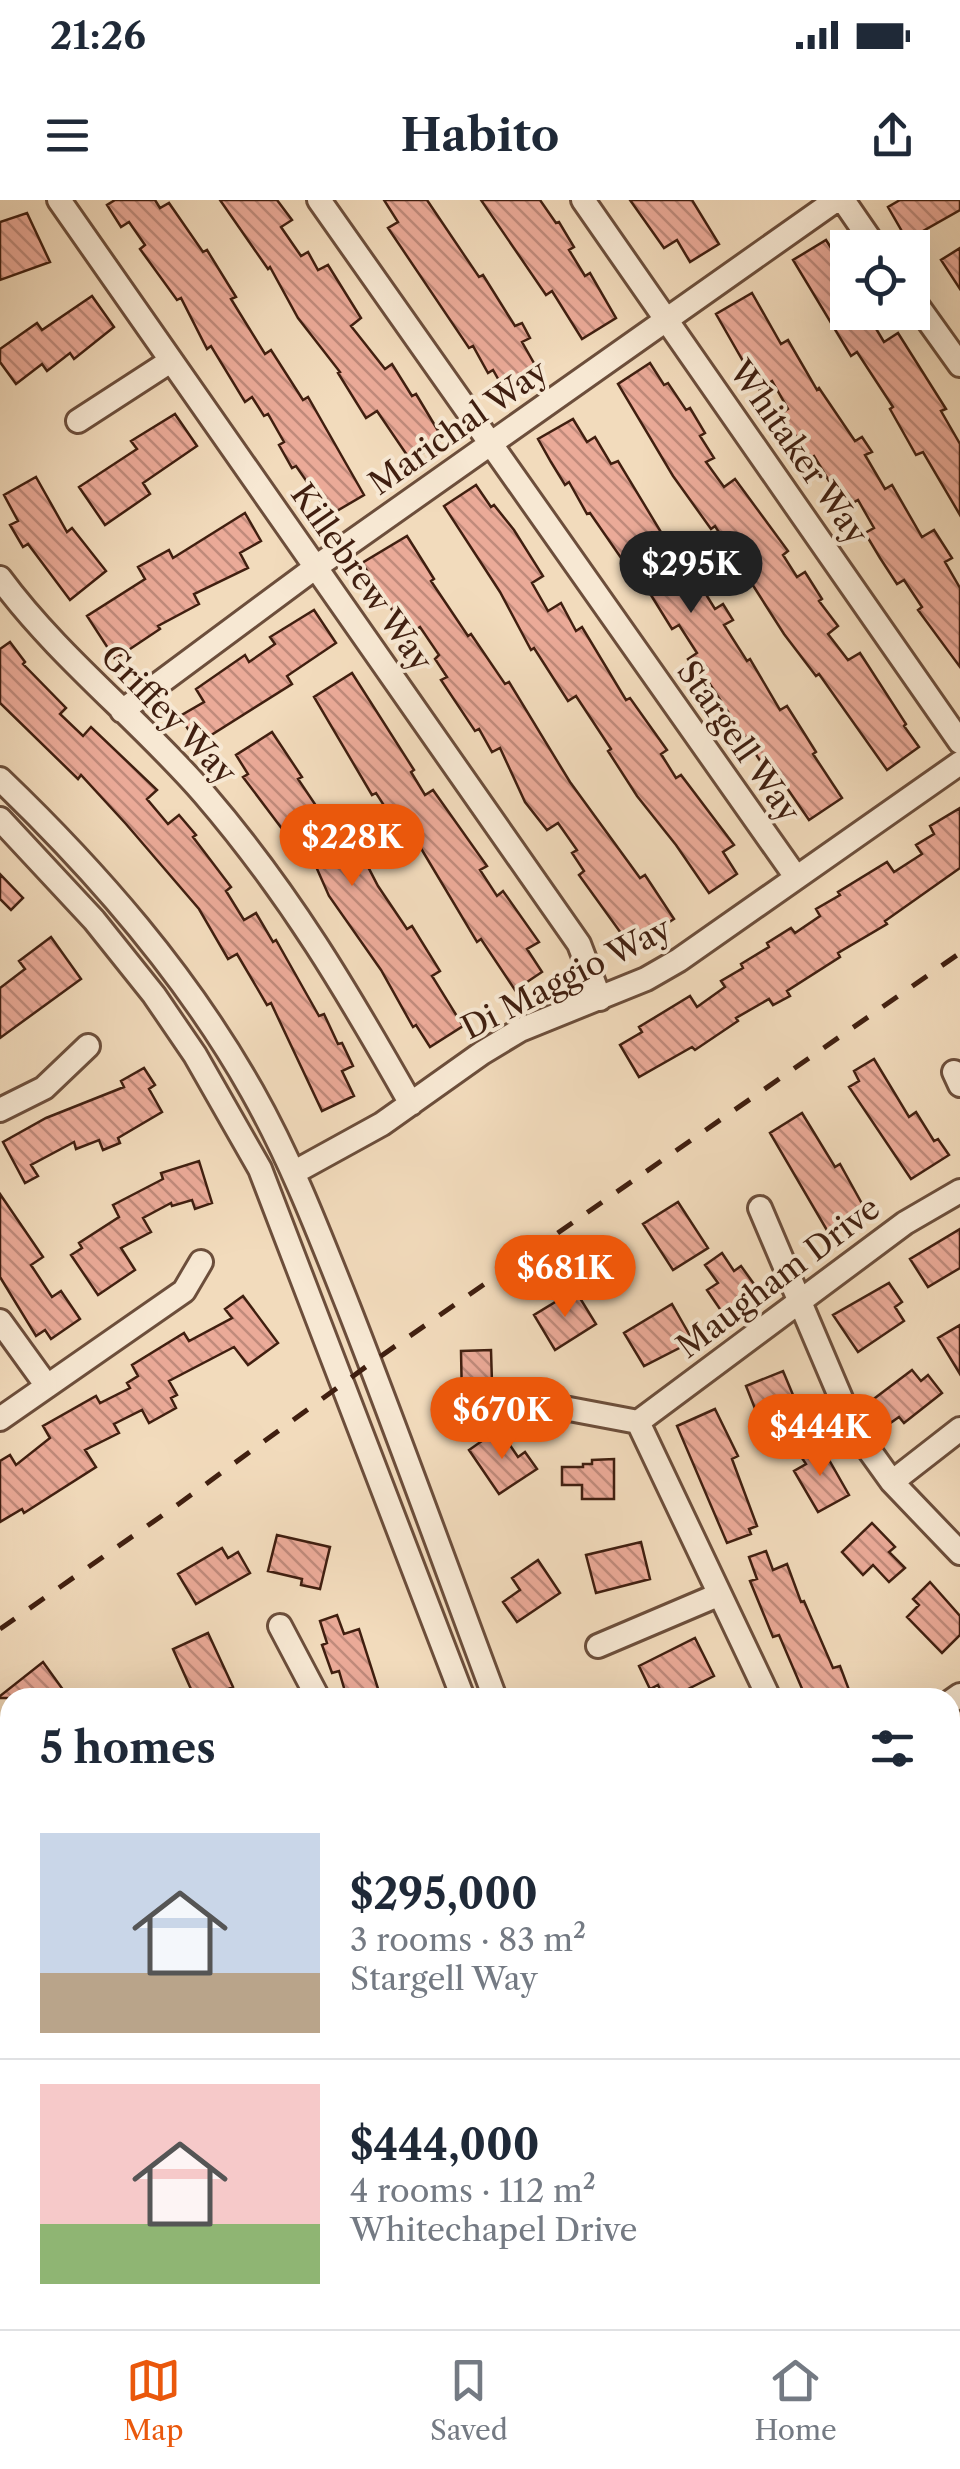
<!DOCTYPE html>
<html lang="en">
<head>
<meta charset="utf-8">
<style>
  body { margin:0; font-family:"Libre Caslon Text",serif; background:#f2f2f3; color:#1f2937; height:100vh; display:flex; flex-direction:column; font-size:38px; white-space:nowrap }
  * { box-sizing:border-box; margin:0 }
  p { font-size:32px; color:#747a83 }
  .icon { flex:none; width:55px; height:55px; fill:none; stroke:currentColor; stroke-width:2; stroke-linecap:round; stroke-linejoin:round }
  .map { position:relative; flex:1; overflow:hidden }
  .drawer { position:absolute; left:0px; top:1488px; width:960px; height:642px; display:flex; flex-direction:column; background:#fff; border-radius:30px 30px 0 0; box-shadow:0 10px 40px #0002 }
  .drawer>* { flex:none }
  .controls { position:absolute; left:830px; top:30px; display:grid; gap:20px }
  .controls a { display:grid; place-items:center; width:100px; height:100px; border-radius:0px; background:#fff; box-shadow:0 10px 40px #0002; font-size:50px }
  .price { position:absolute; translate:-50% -85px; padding:0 22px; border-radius:35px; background:#ea580c; color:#fff; font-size:32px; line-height:65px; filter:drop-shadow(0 2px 5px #0008) }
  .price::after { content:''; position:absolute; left:50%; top:60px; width:30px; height:22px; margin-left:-15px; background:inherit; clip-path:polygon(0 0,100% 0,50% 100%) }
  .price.on { background:#222; color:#fff }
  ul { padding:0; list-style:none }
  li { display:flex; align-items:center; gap:30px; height:250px; padding:0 40px }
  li+li { border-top:2px solid #e0e1e3 }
  li span { display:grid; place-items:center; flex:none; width:280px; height:200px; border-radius:0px; color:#555 }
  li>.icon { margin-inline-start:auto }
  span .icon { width:120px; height:120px; fill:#fffc; stroke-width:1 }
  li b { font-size:42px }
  h2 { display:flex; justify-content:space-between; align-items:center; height:120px; padding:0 40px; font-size:42px }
  .status { display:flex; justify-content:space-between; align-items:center; height:70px; padding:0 50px; background:#fff; direction:ltr }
  .status svg { height:28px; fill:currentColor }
  header { display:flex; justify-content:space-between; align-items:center; height:130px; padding:0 40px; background:#fff; font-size:45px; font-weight:700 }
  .tabs { display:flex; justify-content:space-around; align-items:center; height:140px; border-top:2px solid #e0e1e3; background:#fff; font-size:28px; color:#747a83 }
  .tabs a { display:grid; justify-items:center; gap:5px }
  .tabs .on { color:#ea580c }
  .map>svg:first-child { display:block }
</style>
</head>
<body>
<div class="status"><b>21:26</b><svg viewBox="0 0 49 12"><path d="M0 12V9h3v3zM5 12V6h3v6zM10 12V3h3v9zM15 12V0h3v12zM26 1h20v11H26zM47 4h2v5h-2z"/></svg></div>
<header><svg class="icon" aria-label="menu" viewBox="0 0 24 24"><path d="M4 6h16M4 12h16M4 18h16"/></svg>Habito<svg class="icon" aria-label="share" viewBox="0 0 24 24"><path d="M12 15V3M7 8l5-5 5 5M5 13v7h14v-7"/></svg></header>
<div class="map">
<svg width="960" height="2129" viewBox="0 0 960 2129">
  <defs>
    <pattern id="building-back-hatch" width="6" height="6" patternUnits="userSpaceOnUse" patternTransform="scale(2.5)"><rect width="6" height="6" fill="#ebaa98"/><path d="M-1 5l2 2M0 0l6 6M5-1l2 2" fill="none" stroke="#c08a7b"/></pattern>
  </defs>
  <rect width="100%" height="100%" fill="#f2dbbc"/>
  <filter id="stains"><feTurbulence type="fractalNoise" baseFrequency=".002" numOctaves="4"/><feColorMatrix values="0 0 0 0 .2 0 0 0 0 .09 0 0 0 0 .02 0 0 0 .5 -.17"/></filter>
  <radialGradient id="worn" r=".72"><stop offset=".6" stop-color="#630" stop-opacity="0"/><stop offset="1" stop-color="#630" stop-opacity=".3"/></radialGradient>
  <path fill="url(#building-back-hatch)" stroke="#401f10" stroke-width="2.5" d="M115,0H155L160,8L169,3L203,52L207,50L236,97L231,99L265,154L271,150L303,200L308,197L364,295L330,315L296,266L292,268L279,245L284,242L268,214L264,216L252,197L245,202L211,146L207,149L181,98L177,100L140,49L145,45L129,22L121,27L107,5Z
    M220,0H277L292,20L281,27L301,56L308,52L318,70L328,65L361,118L351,126L385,169L392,164L412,196L416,194L443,239L411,261L377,211L366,218L338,173L340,172L298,118L270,67L268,69Z
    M384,0H427L479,77L483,75L515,126L522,123L530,138L522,142L539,172L505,191L493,170L488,173L473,146L469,148L388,28L398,22Z
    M481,0H540L556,23L559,22L574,47L569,50L585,76L590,73L616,118L582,139L552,91L546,95Z
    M630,0H692L719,44L690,62L677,40L664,48Z
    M900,0H960V10L907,40L888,7Z
    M27,13L50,62L0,80V22Z
    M826,40L840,62L848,57V112H866L884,142L898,133L946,209L941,211L960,244V315L923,252L916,255L890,209L893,207L857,152L851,156L793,60Z
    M960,48V89L941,60Z
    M752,93L781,144L788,140L817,190L819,188L855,241L862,237L872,252L865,255L885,289L892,285L922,337L934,330L952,358L945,362L960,388V467L918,410L922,407L904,380L897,384L880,358L865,333L874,328L858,300L849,305L836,283L832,286L814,256L811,258L781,214L788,209L772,181L759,189L716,114Z
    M92,96L114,127L74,159L70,153L47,171L42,164L16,184L0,162V149L37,123L42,130Z
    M650,163L664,185L668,183L686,210L690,208L705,233L700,236L714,258L706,262L724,287L735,279L788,351L783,355L797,377L805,372L822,399L819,401L838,426L828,434L848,460L860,453L906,524L904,526L919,547L887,570L819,474L816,476L784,434L715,326L711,329L673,276L618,184Z
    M175,214L197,246L143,283L150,294L105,325L79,287L137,249L131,241Z
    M573,219L587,242L595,237L611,264L618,261L679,362L684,359L715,409L723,404L733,420L724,425L747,461L750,459L780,510L787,506L816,552L813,554L842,598L809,620L778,575L772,579L706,478L702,480L688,459L697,453L679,425L672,429L641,379L637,381L590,313L587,314L569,282L565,285L551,262L538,239Z
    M36,277L67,332L72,328L106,371L70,400L28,344L23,347L10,325L18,321L4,295Z
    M476,285L491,307L494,305L514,330L543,376L532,383L548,411L561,403L576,431L582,427L626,500L630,498L667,550L661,554L676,578L681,575L734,645L723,652L737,674L709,693L676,645L637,596L608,551L611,549L576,496L568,501L534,448L531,450L500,392L444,306Z
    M245,313L261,341L240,353L248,368L194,394L199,404L158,426L160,429L115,459L87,416L145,379L138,367L169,350L173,358Z
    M407,336L434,379L431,381L468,436L471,434L505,484L509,482L570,582L640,678L645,675L674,719L631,747L579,675L584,671L572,653L577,650L558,623L547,630L525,602L500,548L492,552L479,529L475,531L441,480L447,477L435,459L439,455L420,427L408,435L362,363Z
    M314,410L336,443L287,476L292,484L197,544L180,516L204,502L196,489L245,455L249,462L275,444L270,437Z
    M10,442L25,462L23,464L66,508L60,514L83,536L91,527L157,590L147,599L168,624L179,615L196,635L193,637L231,687L226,691L244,720L256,713L273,742L276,740L319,816L324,814L338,844L342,843L353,866L342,871L354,896L322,911L271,803L267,805L237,754L228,759L199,709L126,624L81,575L78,579L0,503V449Z
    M352,473L414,570L411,572L425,595L433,590L487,666L480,670L497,696L503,691L539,742L527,749L542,772L515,790L481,739L477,742L416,640L409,644L376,593L372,595L314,497Z
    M272,532L302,577L298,579L335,634L348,628L378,686L407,729L412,726L440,771L432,776L463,826L430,847L416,825L413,827L381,770L329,696L306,644L298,650L243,577L248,574L236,555Z
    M960,608V668L885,721L887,724L838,753L840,757L787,791L790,796L773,805L769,799L736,818L738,821L695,850L692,847L639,877L620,845L642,832L639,827L690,796L697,807L725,787L721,781L743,768L741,764L769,747L767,743L791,728L795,733L820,716L816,709L840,695L838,692L887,662L894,672L922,654L916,645L934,634L930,626Z
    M0,674L23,698L11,710L0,699Z
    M51,737L81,779L0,838V788L25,769L19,761Z
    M874,859L909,917L916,912L934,941L938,939L949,955L911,979L849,887L859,881L854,871Z
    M144,868L155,885L149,889L162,912L118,938L120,943L103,950L99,940L76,949L74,942L31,965L38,976L25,983L3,942L46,918L124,887L121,881Z
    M802,913L835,967L840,964L866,1011L828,1032L770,933Z
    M199,961L212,1003L195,1009L192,1000L172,1006L171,1003L143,1018L151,1032L121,1048L135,1070L98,1095L71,1055L82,1048L79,1043L119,1017L113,1005L163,979L161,973Z
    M0,994L43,1057L31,1065L52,1097L61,1091L80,1119L51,1139L45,1130L36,1136L0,1077Z
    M678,1002L708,1048L673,1070L643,1024Z
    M960,1029V1068L928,1087L910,1059Z
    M722,1053L734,1071L741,1066L759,1091L724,1115L707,1090L718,1083L705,1065Z
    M889,1083L902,1102L895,1107L904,1121L858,1152L833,1115Z
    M575,1090L596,1124L555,1150L534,1115Z
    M243,1096L278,1143L248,1165L234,1147L169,1181L177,1195L171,1198L176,1208L149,1223L142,1210L114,1224L119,1233L85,1250L96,1267L24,1313L22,1309L0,1322V1261L10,1255L16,1265L50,1238L43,1226L96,1196L100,1203L130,1188L127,1183L138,1176L132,1165L184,1133L189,1141L232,1118L225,1109Z
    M672,1104L693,1141L644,1166L624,1133Z
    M960,1125V1174L938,1138Z
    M491,1150L492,1183H499L500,1200L462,1201L461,1151Z
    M912,1170L921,1181L928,1175L942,1193L904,1223L899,1217L889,1224L871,1201Z
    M783,1171L806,1226L785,1235L782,1227L765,1234L746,1186Z
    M715,1209L738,1256L732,1259L757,1326L749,1329L751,1334L727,1343L677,1226Z
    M499,1229L518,1257L525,1252L537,1269L499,1294L469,1250Z
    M820,1244L849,1295L818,1312L794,1271L806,1264L800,1255Z
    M614,1259V1299H582V1285H562V1267H583V1264H592V1260Z
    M872,1323L895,1347L889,1352L905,1368L889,1382L873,1365L863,1375L842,1352Z
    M277,1335L330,1347L320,1389L301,1385L302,1379L268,1371Z
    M641,1342L650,1379L596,1393L586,1355Z
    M222,1348L228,1358L238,1352L250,1373L196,1404L178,1374Z
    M766,1351L773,1370L787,1364L801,1402L804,1401L833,1468L840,1466L852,1498H806L779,1435L773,1437L750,1381L757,1379L749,1357Z
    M538,1360L560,1393L517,1422L503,1402L520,1390L512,1378Z
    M930,1382L960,1416V1435L942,1453L907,1417L919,1405L913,1399Z
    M337,1415L344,1434L359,1429L381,1498H347L339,1471L332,1473L322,1445L327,1443L320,1421Z
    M208,1433L233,1487L209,1498H195L173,1449Z
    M695,1438L714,1476L670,1498H664L658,1485L650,1489L639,1466Z
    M43,1462L69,1498H0V1496Z"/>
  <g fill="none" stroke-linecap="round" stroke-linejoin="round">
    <g stroke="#6c4e3b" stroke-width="28">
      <path id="minor" d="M59,0L579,744L600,799
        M319,0L796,677
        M583,0L960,542
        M843,0L876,48
        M912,98L960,165
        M78,221L169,162
        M0,378C59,458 139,519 204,594C290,694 347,791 411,904
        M122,511L316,367L836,0
        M0,579C97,672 186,774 252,891C291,960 319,1033 348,1106C399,1236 446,1367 495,1498
        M0,619L94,720L154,795L195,855L260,969L463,1498
        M954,872L960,885
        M0,910L44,888L88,846
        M293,973L382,924L482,853L520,830L646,779L679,760L960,563
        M760,1008L854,1229L892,1282L960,1353
        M0,1121L47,1186
        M564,1208L638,1222
        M0,1219L184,1091L201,1062
        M638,1222L905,1023L960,991
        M638,1222L769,1498
        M892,1282L960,1229
        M280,1426L318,1498
        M598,1446L718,1395
        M950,1502L960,1495
        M0,1666L10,1665
        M950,1742L960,1736
        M950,1856L960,1874
        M0,2029L10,2031
        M950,2063L960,2061
        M610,2120V2129"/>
    </g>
    <use href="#minor" stroke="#f7e8d3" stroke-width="22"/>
    <path stroke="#401f10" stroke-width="5" stroke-dasharray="18 18" stroke-linecap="butt" d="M0,1429L180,1303L371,1163L960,753"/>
  </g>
  <g text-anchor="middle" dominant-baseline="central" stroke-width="8" stroke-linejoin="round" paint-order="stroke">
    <g font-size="32" fill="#401f10" stroke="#f7e8d3">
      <text transform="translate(458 227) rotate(-35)">Marichal Way</text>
      <text transform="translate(799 252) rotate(55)">Whitaker Way</text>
      <text transform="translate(362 377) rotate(55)">Killebrew Way</text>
      <text transform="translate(169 514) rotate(46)">Griffey Way</text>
      <text transform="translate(739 541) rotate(55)">Stargell Way</text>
      <text transform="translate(566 778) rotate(-27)">Di Maggio Way</text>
      <text transform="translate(778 1077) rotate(-37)">Maugham Drive</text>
    </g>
  </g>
  <rect width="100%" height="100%" filter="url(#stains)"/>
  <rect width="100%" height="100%" fill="url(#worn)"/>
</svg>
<div class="controls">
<a><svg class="icon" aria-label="locate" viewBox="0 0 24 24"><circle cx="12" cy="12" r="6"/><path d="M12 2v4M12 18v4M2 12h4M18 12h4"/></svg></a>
</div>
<b class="price on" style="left:691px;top:416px">$295K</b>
<b class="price" style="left:352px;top:689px">$228K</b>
<b class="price" style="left:565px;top:1120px">$681K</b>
<b class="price" style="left:502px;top:1262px">$670K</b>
<b class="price" style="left:820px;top:1279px">$444K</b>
<section class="drawer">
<h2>5 homes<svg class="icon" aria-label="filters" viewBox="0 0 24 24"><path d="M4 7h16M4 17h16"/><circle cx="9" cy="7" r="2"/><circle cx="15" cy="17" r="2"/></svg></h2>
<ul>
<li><span style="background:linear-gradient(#c9d6e8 70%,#b9a48a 0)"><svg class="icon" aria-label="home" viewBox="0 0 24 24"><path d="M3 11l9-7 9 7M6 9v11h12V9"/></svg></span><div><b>$295,000</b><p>3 rooms · 83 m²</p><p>Stargell Way</p></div></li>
<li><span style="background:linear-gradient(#f6c9c9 70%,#8fb573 0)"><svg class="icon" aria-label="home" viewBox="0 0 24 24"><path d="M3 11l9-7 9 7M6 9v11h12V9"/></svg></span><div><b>$444,000</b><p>4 rooms · 112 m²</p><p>Whitechapel Drive</p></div></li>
</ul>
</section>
</div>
<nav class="tabs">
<a class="on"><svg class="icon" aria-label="map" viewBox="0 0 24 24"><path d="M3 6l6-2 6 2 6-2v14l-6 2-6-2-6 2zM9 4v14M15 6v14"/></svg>Map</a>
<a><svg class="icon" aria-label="saved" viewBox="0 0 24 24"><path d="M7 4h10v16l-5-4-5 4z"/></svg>Saved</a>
<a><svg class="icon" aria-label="home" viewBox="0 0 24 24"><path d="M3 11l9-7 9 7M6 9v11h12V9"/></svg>Home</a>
</nav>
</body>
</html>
